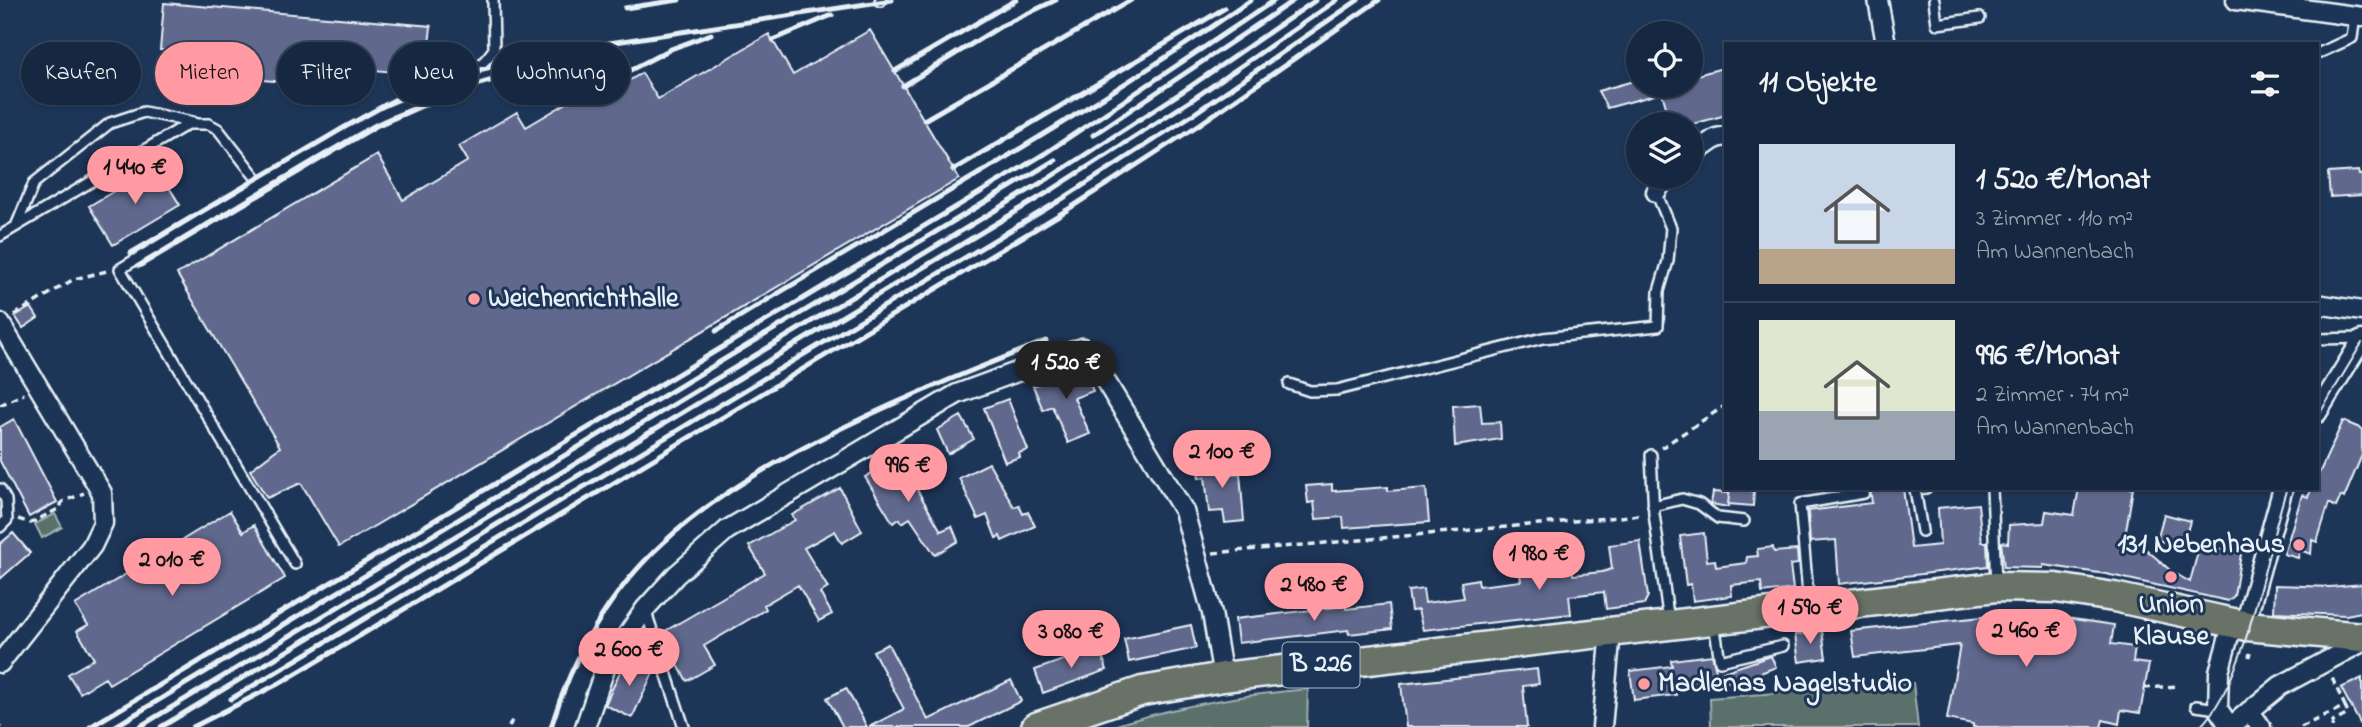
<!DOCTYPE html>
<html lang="de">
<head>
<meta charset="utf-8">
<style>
  body { margin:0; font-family:"Indie Flower",sans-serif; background:#23344c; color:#f1f3f6; height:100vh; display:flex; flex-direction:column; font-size:26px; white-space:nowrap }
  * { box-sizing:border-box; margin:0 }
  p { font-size:23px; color:#9ea6b1 }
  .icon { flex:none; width:38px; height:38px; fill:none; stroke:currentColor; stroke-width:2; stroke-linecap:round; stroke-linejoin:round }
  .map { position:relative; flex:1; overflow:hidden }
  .sheet { position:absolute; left:1724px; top:42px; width:595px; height:448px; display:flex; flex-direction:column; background:#162841; border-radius:0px; box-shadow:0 2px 5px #0004,0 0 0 2px #35445a }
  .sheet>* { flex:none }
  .guide { position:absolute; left:21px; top:42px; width:665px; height:63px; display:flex; gap:14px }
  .fabs { position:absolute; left:1626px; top:21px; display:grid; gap:14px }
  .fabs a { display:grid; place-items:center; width:77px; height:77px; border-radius:50%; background:#162841; box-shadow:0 2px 5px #0004,0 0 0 2px #35445a; font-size:35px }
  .price { position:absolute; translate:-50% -60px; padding:0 16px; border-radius:24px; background:#ff9aa2; color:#111; font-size:23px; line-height:46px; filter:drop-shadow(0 2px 4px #0008) }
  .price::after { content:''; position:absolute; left:50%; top:42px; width:21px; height:16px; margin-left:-10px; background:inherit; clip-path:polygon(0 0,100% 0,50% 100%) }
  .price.on { background:#222; color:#fff }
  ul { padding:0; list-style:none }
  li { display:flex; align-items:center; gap:21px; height:175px; padding:0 35px }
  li+li { border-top:2px solid #35445a }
  li span { display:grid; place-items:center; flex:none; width:196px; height:140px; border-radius:0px; color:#555 }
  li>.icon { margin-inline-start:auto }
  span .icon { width:84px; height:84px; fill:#fffc; stroke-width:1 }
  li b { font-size:30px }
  h2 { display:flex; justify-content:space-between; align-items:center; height:84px; padding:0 35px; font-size:30px }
  .pill { padding:0 24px; border-radius:32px; background:#162841; box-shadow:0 2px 5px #0004,0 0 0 2px #35445a; font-size:24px; line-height:63px }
  .pill.on { background:#ff9aa2; color:#111 }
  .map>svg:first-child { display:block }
</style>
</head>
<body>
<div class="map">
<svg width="2362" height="727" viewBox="0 0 2362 727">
  <rect width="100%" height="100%" fill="#1d3557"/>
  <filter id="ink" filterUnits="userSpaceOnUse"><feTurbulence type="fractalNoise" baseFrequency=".0143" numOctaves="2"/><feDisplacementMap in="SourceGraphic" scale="14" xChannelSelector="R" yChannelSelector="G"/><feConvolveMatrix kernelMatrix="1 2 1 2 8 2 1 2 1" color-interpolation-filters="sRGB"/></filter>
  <g filter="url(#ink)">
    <path fill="#5a6f6b" stroke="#a1b0b2" stroke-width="2" d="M55,514L62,527L42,538L35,524Z
      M1913,683L1918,727H1711L1710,698Z
      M1308,689L1307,727H1110C1176,706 1240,695 1308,689Z"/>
    <path fill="#60678d" stroke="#e8f1f8" stroke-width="2" d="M164,3L431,26L426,75L364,69L362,89L219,76L220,55L160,50Z
      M870,30L959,179L339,547L301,483L267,498L250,470L280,447L177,274L377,155L403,200L468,161L459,146L517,112L526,127L611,77L618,87L642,73L658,99L769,34L793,75Z
      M1726,67V115L1693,124H1671L1662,93L1607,108L1598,91L1637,80L1638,86H1690V77Z
      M156,166L180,205L113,245L89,206Z
      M2358,171L2359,175H2362V195L2330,197L2328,173Z
      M31,307L38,318L23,328L15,316Z
      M1083,367L1093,391L1074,398L1090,434L1068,443L1052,406L1043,410L1033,386Z
      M1008,399L1028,450L1019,453L1020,457L1005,462L984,408Z
      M1480,404L1482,423L1500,422L1501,439L1455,446L1453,406Z
      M961,416L974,439L948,454L937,430Z
      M14,419L57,502L29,517L0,461V427Z
      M2343,421L2362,429V455L2344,498L2341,496L2336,507L2329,503L2317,542L2312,540L2311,554L2300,550L2298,558L2284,554L2302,495L2308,497L2312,488H2317V478Z
      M898,457L941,531L952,526L958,541L935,555L910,518L902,523L900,519L893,523L865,477Z
      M1221,458L1223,475L1240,473L1244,521L1225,523L1223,511L1209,512L1205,477L1199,478L1197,460Z
      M989,463L1014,507L1019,505L1023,514L1028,512L1035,526L1002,541L1000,536L996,538L987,515L978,519L959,478Z
      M1332,484V491L1388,487V491L1426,488L1429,522L1344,528L1343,517L1316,519L1314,502L1308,503L1306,486Z
      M840,488L862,531L842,543L835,531L804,548L828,588L820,593L832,614L819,621L798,585L764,605L766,609L704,646L715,665L687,681L660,634L765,573L749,546L795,520L792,515Z
      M1730,488L1754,491L1753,506L1728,504Z
      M1870,488H1903L1911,548L1940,545L1938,508L1978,504L1982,542H1987L1988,566L1839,584L1836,540L1810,542L1808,511L1872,503Z
      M2079,488H2133L2125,537L2133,538L2171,571L2190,582L2200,544L2241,554L2234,596L2228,601L2106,574L2043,565V568L2004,567L2001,542L2008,543L2009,525L2044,523L2046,511L2074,515Z
      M1713,492L1729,493L1728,507L1711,504Z
      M230,511L243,532L254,525L285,578L109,684L105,678L80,693L68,674L94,659L77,631L88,625L75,605Z
      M2164,514L2190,521L2183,547L2157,540Z
      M13,533L30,553L0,579V544Z
      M1704,533L1707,561L1715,560L1716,567L1746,563L1747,557L1758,556L1757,549L1773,547L1774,552L1797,550L1798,564L1790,565L1793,589L1762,593L1761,582L1731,585L1732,596L1693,601L1691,584L1686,585L1680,536Z
      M1640,541L1648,596L1644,604L1606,609L1604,592L1569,596L1571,614L1423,630L1418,610L1411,611L1408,591L1423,589L1425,603L1464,598L1461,582L1478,579L1479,586L1521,581L1518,559L1534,557L1571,559L1573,575L1602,572L1612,569L1609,545Z
      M2362,584V612L2346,615L2274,612L2275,585L2330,587Z
      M1389,604L1392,629L1349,634L1348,630L1238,643L1235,619L1346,606V609Z
      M2010,614L2046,615L2114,625L2111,644L2135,647L2133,662L2149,664L2140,713L2121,710L2119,724L2103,720L2101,727H1973V724L1947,719L1960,645L1855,657L1851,631Z
      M1191,625L1196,648L1129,662L1124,639Z
      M1822,631L1826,658L1799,662L1795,635Z
      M888,644L928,720L1011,680L1021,701L969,727H869L904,709L873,651Z
      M1099,647L1107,670L1043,693L1035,670Z
      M1712,655L1717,674L1771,656L1776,667L1735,683L1734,681L1675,688L1676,695L1634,700L1630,671L1672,666L1671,660Z
      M626,658L654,671L632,718L605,705Z
      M1537,669L1539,684L1523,686L1527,727H1406L1401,684Z
      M2362,678V727L2341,688Z
      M846,688L867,727H843L827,698Z"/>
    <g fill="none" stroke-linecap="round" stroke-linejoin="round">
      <g stroke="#e8f1f8" stroke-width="14">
        <path id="lane" d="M1934,0L1937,24L1980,18
          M880,1L881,0
          M2317,54L2352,38L2355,16
          M17,224L34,183L110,123L144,112L193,122
          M0,236L188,124H209L218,129L261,184
          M2317,339L2362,338
          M1289,384L1310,391L1337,390L1543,338L1658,326L1659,291L1668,261L1671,228L1656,192
          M1651,455L1654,514L1669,622
          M1992,488L1996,585
          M0,489L6,500L7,520L0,527
          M1653,506L1682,499L1699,504L1718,518L1744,521
          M1922,531L1915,489L1926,488
          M295,564L120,269C203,219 286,168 370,120C411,98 467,90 494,49L493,0
          M1809,605L1800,504L1864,493
          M645,609L684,727
          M1714,623L1720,661L1783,646
          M2196,706L2218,709"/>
      </g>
      <g stroke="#e8f1f8" stroke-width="23">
        <path id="street" d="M1878,0L1886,44
          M2236,0L2362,17
          M1690,156L1716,138L1726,136
          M1656,192L1666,177
          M2317,304L2362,311
          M0,323L102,493L103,523L92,546L0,663
          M2317,413L2362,340
          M2249,711L2261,727
          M585,727L606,666L645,609L676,575L727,530L957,394L1082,348L1094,362L1184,511L1212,613L1223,677
          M1602,727L1611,631
          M2230,727L2218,709L2219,672L2229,636L2248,614L2283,488
          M2230,727L2280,686L2362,642"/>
      </g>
      <g stroke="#e8f1f8" stroke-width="33">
        <path id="primary" d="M1036,727L1142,691L1223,677L1996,587L2056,588L2114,597L2247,626L2362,637"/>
      </g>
      <path stroke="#e8f1f8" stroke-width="3.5" stroke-dasharray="7 5" stroke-linecap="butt" d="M14,315L74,279L107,271
        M0,405L24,394
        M1661,448L1726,405
        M18,519L31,523L60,508L62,502L84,493
        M1213,553L1641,515
        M2249,657L2250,653
        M2144,688L2180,686
        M0,726L1,727
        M509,727L512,720
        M2301,727L2345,706L2332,678
        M2332,727L2333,722L2348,714L2345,706"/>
      <use href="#lane" stroke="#1d3557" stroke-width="9"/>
      <use href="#street" stroke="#1d3557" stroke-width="18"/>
      <use href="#primary" stroke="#687266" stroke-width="28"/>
      <path stroke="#e8f1f8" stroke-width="2" d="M2317,418L2362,343
        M2200,727C2249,677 2264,556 2287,488"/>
      <path stroke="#e8f1f8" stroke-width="5" d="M625,8L679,0
        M773,40L832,15
        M895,71L1016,0
        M613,79L671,49L711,34
        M903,86L1001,26L1056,0
        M924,120L1131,0
        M1093,135L1294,0
        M953,170L1225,8
        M131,253L345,127L396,99L448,78L550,52L892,0
        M139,266L376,126L456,91L566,58
        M716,331C894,222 1078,120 1251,0
        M231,699L1059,201L1192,115L1358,0
        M90,727L1044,154L1275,0
        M114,727L1055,160
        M139,727L1049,178L1185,90L1316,0
        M161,727L1050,191L1190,101L1337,0
        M193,727L280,683L356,638L1067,210L1200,124L1379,0
        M551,727C572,658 609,592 663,543C757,455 926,388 1046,341"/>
    </g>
  </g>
  <g fill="#ff9aa2" stroke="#1d3557" stroke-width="2.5">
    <circle cx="474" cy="299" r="7"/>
    <circle cx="2299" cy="545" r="7"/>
    <circle cx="2171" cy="577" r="7"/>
    <circle cx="1644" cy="684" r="7"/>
  </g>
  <g text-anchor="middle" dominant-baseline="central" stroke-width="6" stroke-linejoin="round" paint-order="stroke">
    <rect fill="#1d3557" stroke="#abb9c8" stroke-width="2" x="1282.5" y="642.5" width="77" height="45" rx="5"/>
    <g font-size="26" font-weight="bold" fill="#e8f1f8">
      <text x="1321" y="665">B 226</text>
    </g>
    <g font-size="28" font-weight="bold" fill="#e8f1f8" stroke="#1d3557" text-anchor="start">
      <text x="488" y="299">Weichenrichthalle</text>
      <text x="2285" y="545" text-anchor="end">131 Nebenhaus</text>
      <text x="2171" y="605" text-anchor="middle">Union<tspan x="2171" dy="32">Klause</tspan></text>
      <text x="1658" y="684">Madlenas Nagelstudio</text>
    </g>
  </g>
</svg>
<div class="fabs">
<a><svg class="icon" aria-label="locate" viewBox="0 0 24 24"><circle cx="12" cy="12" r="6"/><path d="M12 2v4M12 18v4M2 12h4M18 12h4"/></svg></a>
<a><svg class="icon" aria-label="layers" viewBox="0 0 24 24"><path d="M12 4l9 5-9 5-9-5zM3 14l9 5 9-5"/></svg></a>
</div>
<b class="price" style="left:135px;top:206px">1 440 €</b>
<b class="price on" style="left:1066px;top:401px">1 520 €</b>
<b class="price" style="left:1222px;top:490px">2 100 €</b>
<b class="price" style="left:908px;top:504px">996 €</b>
<b class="price" style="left:1539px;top:592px">1 980 €</b>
<b class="price" style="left:172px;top:598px">2 010 €</b>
<b class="price" style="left:1314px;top:623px">2 480 €</b>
<b class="price" style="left:1810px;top:646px">1 590 €</b>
<b class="price" style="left:2026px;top:669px">2 460 €</b>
<b class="price" style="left:1071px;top:670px">3 080 €</b>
<b class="price" style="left:629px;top:688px">2 600 €</b>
<div class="guide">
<a class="pill">Kaufen</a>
<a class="pill on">Mieten</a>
<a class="pill">Filter</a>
<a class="pill">Neu</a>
<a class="pill">Wohnung</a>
</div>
<section class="sheet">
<h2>11 Objekte<svg class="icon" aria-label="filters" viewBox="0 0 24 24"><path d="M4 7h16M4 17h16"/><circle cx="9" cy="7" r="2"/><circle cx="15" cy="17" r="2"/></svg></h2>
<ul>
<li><span style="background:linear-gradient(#c9d6e8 75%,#b9a48a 0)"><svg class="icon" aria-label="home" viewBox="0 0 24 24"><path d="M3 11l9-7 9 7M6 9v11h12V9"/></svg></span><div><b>1 520 €/Monat</b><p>3 Zimmer · 110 m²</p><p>Am Wannenbach</p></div></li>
<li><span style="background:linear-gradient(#dfe7d0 65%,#9aa5b1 0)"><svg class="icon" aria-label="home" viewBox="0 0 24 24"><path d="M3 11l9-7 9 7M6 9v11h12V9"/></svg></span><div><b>996 €/Monat</b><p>2 Zimmer · 74 m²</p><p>Am Wannenbach</p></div></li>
</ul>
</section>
</div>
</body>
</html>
